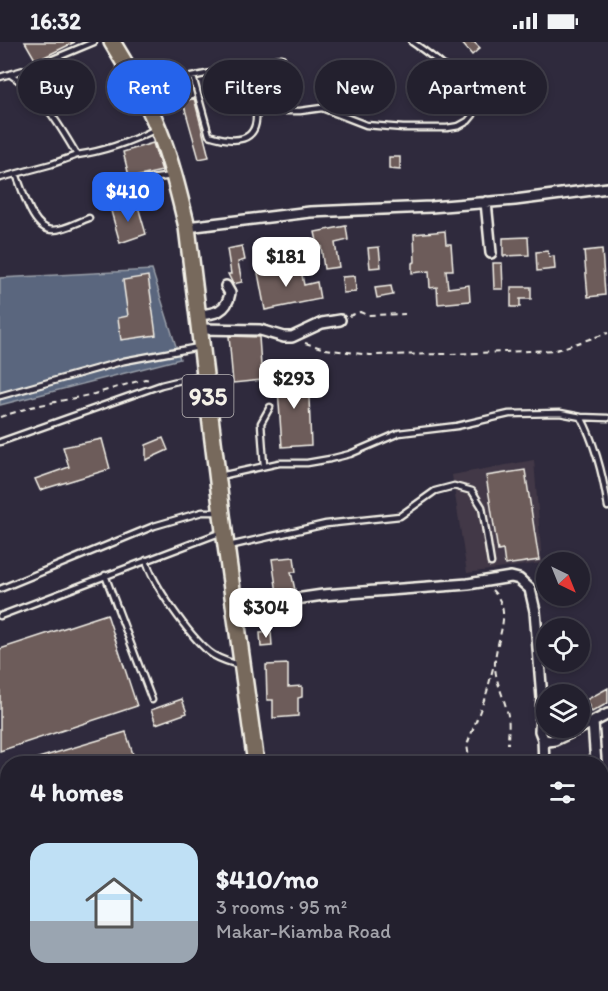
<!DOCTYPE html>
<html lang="en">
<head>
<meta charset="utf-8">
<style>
  body { margin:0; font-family:Itim,sans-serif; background:#2b2836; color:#f1f3f6; height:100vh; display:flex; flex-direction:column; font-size:22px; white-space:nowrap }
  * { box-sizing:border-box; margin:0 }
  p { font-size:20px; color:#a3a3aa }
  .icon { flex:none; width:33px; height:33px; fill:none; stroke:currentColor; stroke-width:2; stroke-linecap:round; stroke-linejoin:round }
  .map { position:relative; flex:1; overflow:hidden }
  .sheet { position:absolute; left:0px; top:714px; width:609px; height:236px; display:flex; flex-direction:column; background:#23202e; border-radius:24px 24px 0 0; box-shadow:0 3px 9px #0003,0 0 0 2px #403e4a }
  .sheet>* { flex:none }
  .banner { position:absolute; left:18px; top:18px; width:573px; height:54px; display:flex; gap:12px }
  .needle { width:39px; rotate:137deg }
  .controls { position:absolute; left:536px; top:510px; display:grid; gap:12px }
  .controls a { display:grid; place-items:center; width:54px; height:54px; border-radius:50%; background:#23202e; box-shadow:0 3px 9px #0003,0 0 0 2px #403e4a; font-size:30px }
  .price { position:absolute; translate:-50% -51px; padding:0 14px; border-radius:12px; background:#fff; color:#222; font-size:20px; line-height:39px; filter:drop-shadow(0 2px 3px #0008) }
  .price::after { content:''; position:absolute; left:50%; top:36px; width:18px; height:14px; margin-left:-9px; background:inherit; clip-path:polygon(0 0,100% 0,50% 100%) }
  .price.current { background:#2563eb; color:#fff }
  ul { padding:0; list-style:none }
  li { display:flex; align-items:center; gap:18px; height:150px; padding:0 30px }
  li+li { border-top:2px solid #403e4a }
  li span { display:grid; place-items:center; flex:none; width:168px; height:120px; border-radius:18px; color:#555 }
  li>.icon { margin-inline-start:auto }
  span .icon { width:72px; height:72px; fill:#fffc; stroke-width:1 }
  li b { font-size:26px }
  h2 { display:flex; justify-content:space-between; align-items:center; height:72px; padding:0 30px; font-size:26px }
  .chip { padding:0 21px; border-radius:27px; background:#23202e; box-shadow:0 3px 9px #0003,0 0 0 2px #403e4a; font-size:21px; line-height:54px }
  .chip.current { background:#2563eb; color:#fff }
  .status { display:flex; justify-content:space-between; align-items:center; height:42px; padding:0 30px; background:#23202e; direction:ltr }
  .status svg { height:16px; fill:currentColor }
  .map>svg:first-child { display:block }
</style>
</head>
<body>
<div class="status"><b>16:32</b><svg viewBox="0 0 49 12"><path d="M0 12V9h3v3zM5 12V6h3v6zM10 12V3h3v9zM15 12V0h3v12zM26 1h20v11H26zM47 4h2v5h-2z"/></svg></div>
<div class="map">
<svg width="608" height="949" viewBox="0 0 608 949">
  <rect width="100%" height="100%" fill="#2f2a3d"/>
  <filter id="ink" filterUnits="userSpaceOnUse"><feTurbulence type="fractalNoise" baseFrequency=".0167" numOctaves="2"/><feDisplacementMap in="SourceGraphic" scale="12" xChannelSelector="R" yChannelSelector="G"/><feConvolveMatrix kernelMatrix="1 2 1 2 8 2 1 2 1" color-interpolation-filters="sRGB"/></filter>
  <g filter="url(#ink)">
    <path fill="#423946" d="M534,418L542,521L467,531L452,433Z"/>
    <path fill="#5a667e" stroke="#989ea8" stroke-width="1.5" d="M152,228L180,317L0,363V236Z"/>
    <path fill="#6d5b5a" stroke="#f4f1e8" stroke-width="1.5" d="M25,0H75L36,19Z
      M461,0H474L480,6L472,13Z
      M471,25L495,40L487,52L464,37Z
      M194,56L209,115L199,117L183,60Z
      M153,101L162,129L135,135L130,138L123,110Z
      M389,115H400V128L389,127Z
      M137,161L146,192L120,201L111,169Z
      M346,184L348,198L335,201L339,225L324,227L321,204H318L315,190Z
      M445,189L446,202H451L453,228H446L448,246L469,243L470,259L438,262L437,245L430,246L429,229L412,231V221L415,220L414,192Z
      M528,195L529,213L503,214V196Z
      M242,204L245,218L238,220L242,240L233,242L228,232H231L227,207Z
      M379,205L381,225L370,226L368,206Z
      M602,207L605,253L588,255L584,209Z
      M548,209L549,215L554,214L555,227L537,229L536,210Z
      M493,221H502L503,247H494Z
      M300,223L304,243L317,240L320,257L265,268L258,231Z
      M148,234L156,293L121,298L118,276L128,274L123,238Z
      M355,234L356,250L343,251L342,235Z
      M391,244L393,253L377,256L375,246Z
      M511,245H531V257H520V265H511Z
      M229,294L259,295L262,338L233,341Z
      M277,332H308L311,403L282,405Z
      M163,396L168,408L146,418V403Z
      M102,397L110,427L40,448L35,437L69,425L63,405Z
      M525,428L539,518L505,523L503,508L498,509L486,434Z
      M294,515L296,530H291L295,548L277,551L272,517Z
      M107,572L137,664L0,709V607Z
      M271,590L272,604L261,605L260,591Z
      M288,622V645L302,644V655L298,656V674L273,676V658H267L266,623Z
      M608,646V661L592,670L586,658Z
      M182,657L187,671L156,682L151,668Z
      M126,690L136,722H28V719Z"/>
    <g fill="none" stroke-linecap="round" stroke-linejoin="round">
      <g stroke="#f4f1e8" stroke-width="9">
        <path id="lane" d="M246,22L254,52L256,69H300L322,66L366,83L403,86H447L459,84L468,79L473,73L474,66C458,33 441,20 412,0
          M11,33C42,53 59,82 77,113C105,109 130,100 156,87
          M0,35L34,25L94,0
          M193,35L209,93C234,101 259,102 256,69
          M141,44C189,37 235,25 282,16
          M16,132C23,148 32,188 53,188C65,188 78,180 89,176
          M0,136L52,122L77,113
          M136,139L172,134
          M0,354L124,319L199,305
          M581,375C596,403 603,433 608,465
          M0,400L161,343L202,333
          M264,424L261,381L270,365
          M220,434L279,421H307L330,417L350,412L399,391L457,384L509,372L560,371L581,375L608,376
          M229,504L326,482L400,474L435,449L454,444L472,449L482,465L491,521
          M146,518C153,543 189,593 209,610C217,617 229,620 239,623
          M105,533L152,658
          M0,547L154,484L202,470H219
          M0,574L222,490
          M0,881L8,878"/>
      </g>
      <g stroke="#f4f1e8" stroke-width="14">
        <path id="street" d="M486,160L491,211
          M187,185L310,170L431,165L515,158L608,146
          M198,273C214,272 227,270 230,251L226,244
          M199,287L260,288L284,295H292L322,281L340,278
          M234,566L323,553L468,542L511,535L519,537L530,547L535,569L542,656L540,689L543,697L548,699L555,698L593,680
          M543,697L544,722
          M596,722L593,680L608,672
          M602,820L608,821
          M562,942L567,949
          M595,949L608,940"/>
      </g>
      <g stroke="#f4f1e8" stroke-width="20">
        <path id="primary" d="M112,0C129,28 146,56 158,86C171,118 179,152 187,185L224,489L256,722
          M291,942L292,949"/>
      </g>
      <path stroke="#f4f1e8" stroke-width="2" stroke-dasharray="6 4.5" stroke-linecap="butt" d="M349,274L360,270L367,273L405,272
        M305,301L325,307L370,313L450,312L556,308L608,291
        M0,375L31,365L94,352L145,337L150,338
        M492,548C514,570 497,593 495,619C494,637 503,652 507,669C510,679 508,691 508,702
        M470,722L467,703L487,650L494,622"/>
      <use href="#lane" stroke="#2f2a3d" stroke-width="4.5"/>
      <use href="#street" stroke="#2f2a3d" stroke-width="9"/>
      <use href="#primary" stroke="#77695c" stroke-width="15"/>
    </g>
  </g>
  <g text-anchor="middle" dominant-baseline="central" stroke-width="4.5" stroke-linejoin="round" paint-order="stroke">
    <rect fill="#2f2a3d" stroke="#b9b5b5" stroke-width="1.5" x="182.5" y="333" width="51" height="42" rx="4.5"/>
    <g font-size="24" font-weight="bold" fill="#f4f1e8">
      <text x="208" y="354">935</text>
    </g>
  </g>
</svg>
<div class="controls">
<a><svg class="needle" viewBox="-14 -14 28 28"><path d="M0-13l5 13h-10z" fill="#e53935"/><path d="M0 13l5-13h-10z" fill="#a3a3aa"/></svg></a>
<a><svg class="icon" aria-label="locate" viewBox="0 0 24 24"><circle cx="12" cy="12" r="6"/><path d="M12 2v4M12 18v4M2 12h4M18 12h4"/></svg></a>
<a><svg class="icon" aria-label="layers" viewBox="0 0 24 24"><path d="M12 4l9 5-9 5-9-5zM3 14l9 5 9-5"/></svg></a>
</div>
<b class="price current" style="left:128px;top:181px">$410</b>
<b class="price" style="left:286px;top:246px">$181</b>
<b class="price" style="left:294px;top:368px">$293</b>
<b class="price" style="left:266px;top:597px">$304</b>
<div class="banner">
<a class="chip">Buy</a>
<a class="chip current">Rent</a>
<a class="chip">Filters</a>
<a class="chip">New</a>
<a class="chip">Apartment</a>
</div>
<section class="sheet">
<h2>4 homes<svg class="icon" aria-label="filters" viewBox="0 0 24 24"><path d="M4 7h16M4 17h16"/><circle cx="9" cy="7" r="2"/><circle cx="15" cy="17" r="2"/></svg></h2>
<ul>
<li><span style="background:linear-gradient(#bfe0f5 65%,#9aa5b1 0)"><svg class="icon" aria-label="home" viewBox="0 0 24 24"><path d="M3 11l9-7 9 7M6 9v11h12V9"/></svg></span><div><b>$410/mo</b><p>3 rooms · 95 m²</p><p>Makar-Kiamba Road</p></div></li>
</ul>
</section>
</div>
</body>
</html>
